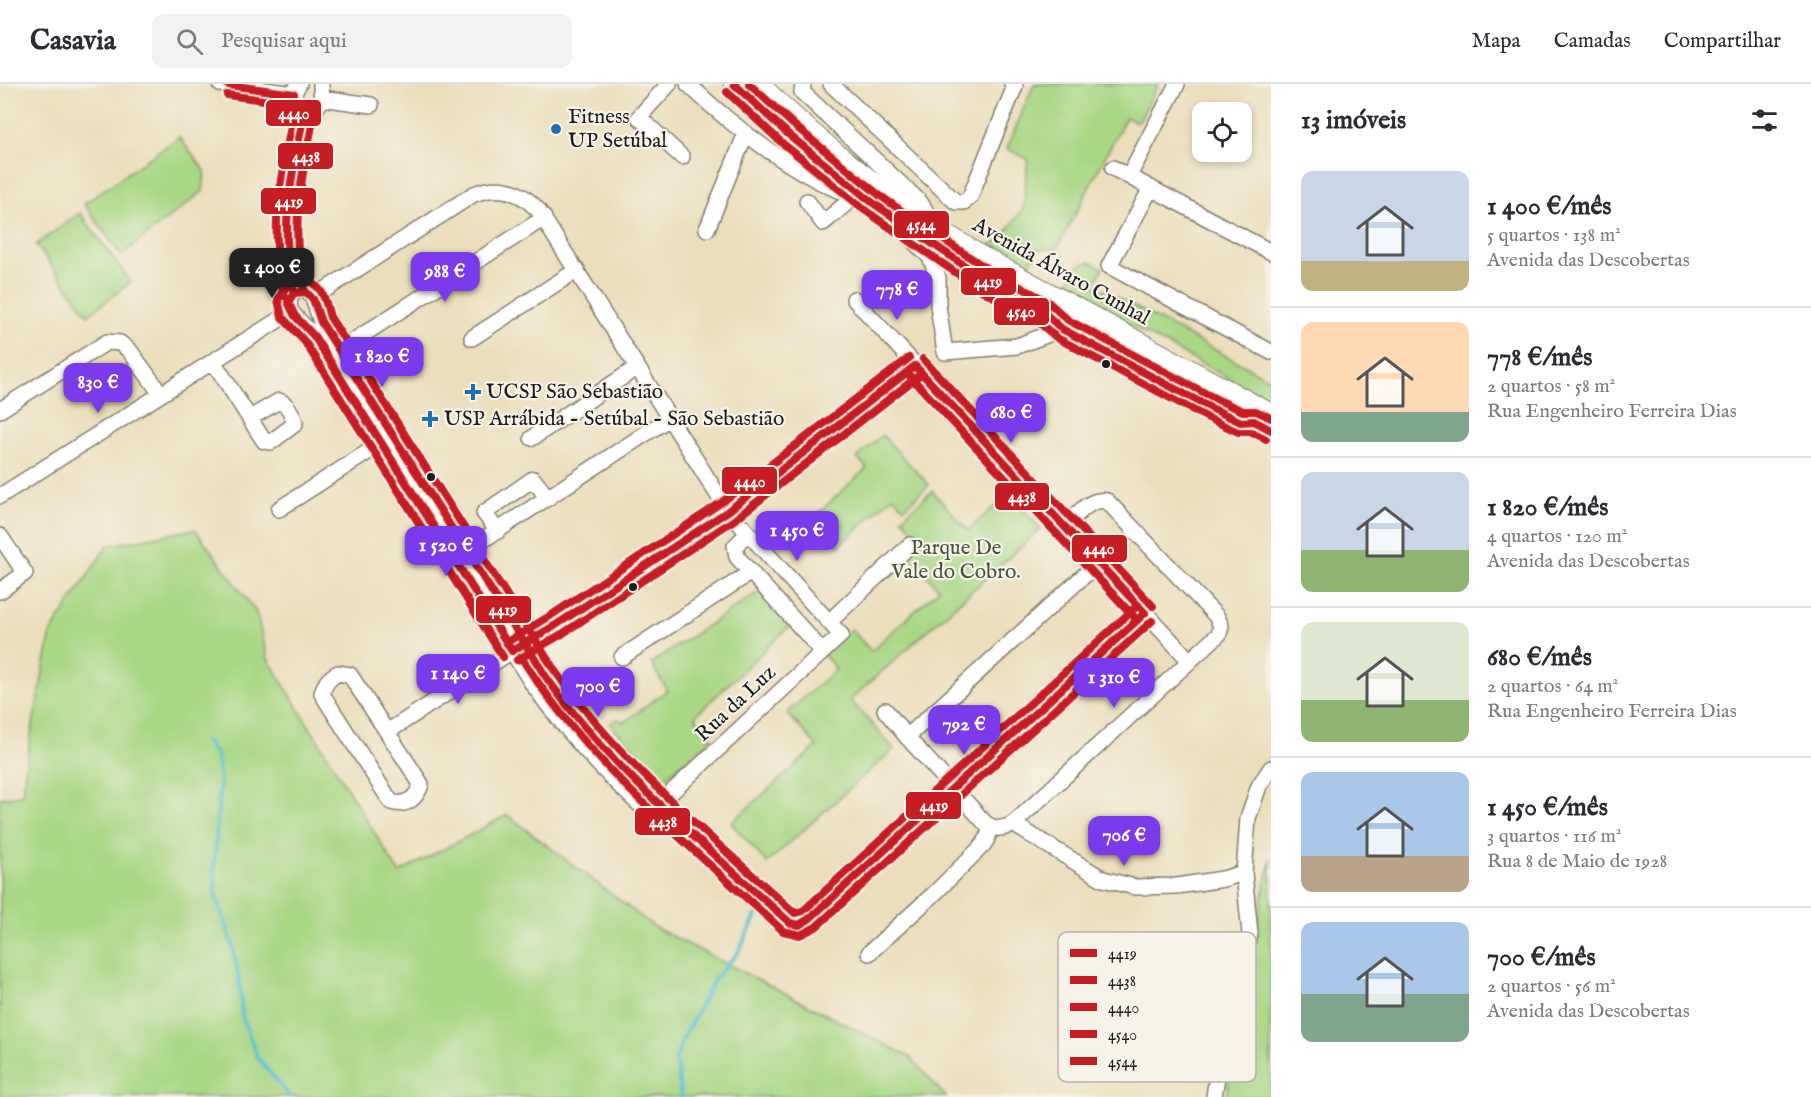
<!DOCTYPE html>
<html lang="pt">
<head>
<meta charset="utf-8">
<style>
  body { margin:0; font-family:"IM FELL English",serif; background:#f2f2f3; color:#2b2b33; height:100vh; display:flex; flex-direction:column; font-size:22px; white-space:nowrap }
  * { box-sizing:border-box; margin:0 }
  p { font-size:20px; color:#7c7c81 }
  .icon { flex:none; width:33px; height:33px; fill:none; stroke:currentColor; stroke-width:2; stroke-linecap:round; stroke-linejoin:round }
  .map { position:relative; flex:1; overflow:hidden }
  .drawer { display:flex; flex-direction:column; background:#fff; width:540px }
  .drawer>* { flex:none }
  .controls { position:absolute; left:1192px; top:18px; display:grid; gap:12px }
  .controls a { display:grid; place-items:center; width:60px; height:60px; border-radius:12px; background:#fff; box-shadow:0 3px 9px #0003; font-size:30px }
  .price { position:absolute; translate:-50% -51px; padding:0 14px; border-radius:12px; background:#7c3aed; color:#fff; font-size:20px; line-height:39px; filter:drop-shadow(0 2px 3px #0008) }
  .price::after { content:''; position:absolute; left:50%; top:36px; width:18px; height:14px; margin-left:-9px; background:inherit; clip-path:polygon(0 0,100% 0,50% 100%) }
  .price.selected { background:#222; color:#fff }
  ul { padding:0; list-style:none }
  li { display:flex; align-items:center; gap:18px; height:150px; padding:0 30px }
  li+li { border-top:2px solid #e1e1e2 }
  li span { display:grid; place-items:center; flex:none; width:168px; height:120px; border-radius:12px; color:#555 }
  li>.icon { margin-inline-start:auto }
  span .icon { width:72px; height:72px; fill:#fffc; stroke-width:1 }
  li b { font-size:26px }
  h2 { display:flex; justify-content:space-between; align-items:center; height:72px; padding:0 30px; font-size:26px }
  header { display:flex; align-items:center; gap:36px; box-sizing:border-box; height:84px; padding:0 30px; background:#fff; border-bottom:2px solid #e1e1e2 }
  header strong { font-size:28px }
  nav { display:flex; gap:33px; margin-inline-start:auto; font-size:21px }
  .search { width:420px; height:54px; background:#f2f2f3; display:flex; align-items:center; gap:15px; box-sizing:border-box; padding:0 21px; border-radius:12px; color:#7c7c81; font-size:22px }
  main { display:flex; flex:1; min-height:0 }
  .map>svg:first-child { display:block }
</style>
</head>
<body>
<header>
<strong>Casavia</strong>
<div class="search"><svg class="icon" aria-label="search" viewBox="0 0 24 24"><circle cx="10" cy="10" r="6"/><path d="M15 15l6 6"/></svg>Pesquisar aqui</div>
<nav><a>Mapa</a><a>Camadas</a><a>Compartilhar</a></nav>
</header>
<main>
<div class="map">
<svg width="1271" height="1013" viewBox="0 0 1271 1013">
  <rect width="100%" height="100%" fill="#f7f3e8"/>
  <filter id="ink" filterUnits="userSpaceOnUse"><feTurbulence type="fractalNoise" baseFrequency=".0167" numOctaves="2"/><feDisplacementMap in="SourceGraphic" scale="12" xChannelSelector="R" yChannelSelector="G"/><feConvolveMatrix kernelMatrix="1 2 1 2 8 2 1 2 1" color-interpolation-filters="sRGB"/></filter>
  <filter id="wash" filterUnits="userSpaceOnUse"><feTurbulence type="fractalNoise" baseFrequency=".008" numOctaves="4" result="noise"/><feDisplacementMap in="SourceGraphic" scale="24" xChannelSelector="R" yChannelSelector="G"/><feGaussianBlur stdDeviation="1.35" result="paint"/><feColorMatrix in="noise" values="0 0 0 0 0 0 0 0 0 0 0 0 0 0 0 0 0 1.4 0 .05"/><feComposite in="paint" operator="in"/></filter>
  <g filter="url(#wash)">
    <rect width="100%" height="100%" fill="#ecdebb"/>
    <path fill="#a8d785" stroke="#627a50" stroke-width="1.5" d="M1034,0H1158L1140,36L1136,38L1126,33L1057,165H1038L1027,187L985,165L1003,153L1023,125L1028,75L1007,65Z
      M179,53L205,87L203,107L121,171L84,120Z
      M80,129L131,198L88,231L36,161Z
      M1090,178L1103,184L1094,201L1271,296V317L1079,214L1078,209L1068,199C1074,188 1076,179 1090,178Z
      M882,351L929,401L904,424L893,412L839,462L812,435L867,384L857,374Z
      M932,407L968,446L1009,410L1041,445L850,616L894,665L767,779L731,739L817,662L787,629L836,585L823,570L851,545L871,567L939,505L906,468L920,454L902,434Z
      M195,445L256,528L268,575L399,789L507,731L656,844L910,973L946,1013H0V714L22,711L29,661L51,548L107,462Z
      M760,507L790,542L695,632L712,655L664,695L610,640L617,635L625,638L667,606L651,579Z
      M1271,773V1013H1227L1230,970Z"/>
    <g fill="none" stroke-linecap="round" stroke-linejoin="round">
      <path stroke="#50bdc9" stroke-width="4" d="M205,656L216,670L220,695L214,782L216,812L232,859L239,895L242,932L257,973L290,1013
        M681,1013L676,975L684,952L715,894L737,870L761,822"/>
    </g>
  </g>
  <g filter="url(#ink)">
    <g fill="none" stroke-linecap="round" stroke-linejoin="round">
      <g stroke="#847d6c" stroke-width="18">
        <path id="minor" d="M220,0L294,10
          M299,0C281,25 317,35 321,15C322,10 321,5 321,0
          M669,0L639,33L682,73
          M688,0C735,45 801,96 864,116
          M803,0L802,8L920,118L933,139
          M831,0L942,105L956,118H964L970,113L1015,2L1012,0
          M321,14L371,21
          M1113,84L1271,168
          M1129,92L1177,0
          M1151,104L1109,182L1271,268
          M807,117L823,139L854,113
          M707,145L746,49
          M909,153L930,173L938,194V222L945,268L1017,262L1062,245
          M294,209C275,152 293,83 305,26
          M314,213L474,110C499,100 520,106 538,126L728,427L841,551L676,704L649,729C604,689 567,649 532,599L314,252C306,242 293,234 289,223L290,213C311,191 316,225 321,238L546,593L573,631L609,672L783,835L790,839L799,841L809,835L1145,529
          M854,215L1190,577
          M472,254L577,186
          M333,270L544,134
          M213,277L264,357L271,358L295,340C294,332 287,319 279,317L250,334
          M0,326L107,258L120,259L130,267L161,310
          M532,354L636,284
          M0,412L291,228
          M279,425L382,359
          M498,447L484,429L533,395L548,414
          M748,449L735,462L737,473L823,568
          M0,452L25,489L0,507
          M466,467L668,335
          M829,538L910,461
          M622,573L751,488
          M338,589L350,591L421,700C417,714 406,723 391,718L322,610C324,600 330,593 338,589Z
          M885,626L907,653L986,740C996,746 1003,745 1013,740L1219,550L1221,542L1217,533L1107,417C1090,413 1076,432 1065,442
          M387,648L512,567L556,541L728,427L915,282
          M907,653L1099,478
          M1013,740L1103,795L1135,803L1177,802L1223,795L1244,789
          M869,869L936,808L983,761L987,755L991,743
          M1214,1013L1227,923L1250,850L1244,789L1248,734L1259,702L1271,684"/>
      </g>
      <g stroke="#847d6c" stroke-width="22">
        <path id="major" d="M734,0L788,50L873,119L923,155L987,197L1271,346
          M759,0C825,65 900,122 979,171L1271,330"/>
      </g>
      <use href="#minor" stroke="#fff" stroke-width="15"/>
      <use href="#major" stroke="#fff" stroke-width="20"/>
      <g stroke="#f7f3e8" stroke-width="12">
        <path id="bus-1" d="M734,0L788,50L873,119L987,197L1041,226L1062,245L1213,325L1241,338L1254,337L1271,346
          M228,1L294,10
          M294,209C278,147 292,87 305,26
          M915,282L1145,529
          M512,567L314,252L295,232L288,218L294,209L306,208L313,215L321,238L546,593C613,688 705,761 790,839L799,841L809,835L1145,529
          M512,567L556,541L728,427L915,282"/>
      </g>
      <g stroke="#f7f3e8" stroke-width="12">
        <path id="bus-2" d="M227,11L293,20
          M304,206C289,146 302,88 315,28
          M907,289L1137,536
          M521,573C589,681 689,761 783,847L800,851L816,843L1152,537
          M517,576L562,550L734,436L921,290"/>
      </g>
      <g stroke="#f7f3e8" stroke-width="12">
        <path id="bus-3" d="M284,212C268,148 281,87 295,24
          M923,275L1153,522
          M507,558L550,532L722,418L909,274
          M503,573L305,258L282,233L278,216C285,199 305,187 320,206C326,214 327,224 330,233L555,587C621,680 711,753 795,829L803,827L1138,521"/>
      </g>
      <g stroke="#f7f3e8" stroke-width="12">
        <path id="bus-4" d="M727,8L781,58L866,127L981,206L1035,235L1057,254L1208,334L1238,348H1252L1266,355"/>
      </g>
      <g stroke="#f7f3e8" stroke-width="12">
        <path id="bus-5" d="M749,0L795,42L879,111L929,146L992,188L1047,217L1068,236L1218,316L1243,327H1256L1271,334"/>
      </g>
      <use href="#bus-1" stroke="#c61d23" stroke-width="8"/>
      <use href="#bus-2" stroke="#c61d23" stroke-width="8"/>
      <use href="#bus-3" stroke="#c61d23" stroke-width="8"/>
      <use href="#bus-4" stroke="#c61d23" stroke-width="8"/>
      <use href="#bus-5" stroke="#c61d23" stroke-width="8"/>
    </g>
  </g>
  <g fill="#1f6fb2" stroke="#f7f3e8" stroke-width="2">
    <circle cx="556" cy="45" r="6"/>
    <path d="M470 299h6v6h6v6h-6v6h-6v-6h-6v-6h6z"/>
    <path d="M427 326h6v6h6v6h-6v6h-6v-6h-6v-6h6z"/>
  </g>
  <g fill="#1c1c1c" stroke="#f7f3e8" stroke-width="2">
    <circle cx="1106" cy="280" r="5"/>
    <circle cx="431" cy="393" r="5"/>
    <circle cx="633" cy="503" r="5"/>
  </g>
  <g text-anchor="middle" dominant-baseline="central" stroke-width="4.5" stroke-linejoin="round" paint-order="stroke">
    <g font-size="21" fill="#1c1c1c" stroke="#f7f3e8" text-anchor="start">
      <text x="568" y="33">Fitness<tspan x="568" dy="24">UP Setúbal</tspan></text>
      <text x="486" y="308">UCSP São Sebastião</text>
      <text x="444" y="335">USP Arrábida - Setúbal - São Sebastião</text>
    </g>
    <g font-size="21" fill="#1c1c1c" stroke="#f7f3e8">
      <text transform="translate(1061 188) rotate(29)">Avenida Álvaro Cunhal</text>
      <text transform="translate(736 620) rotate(-43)">Rua da Luz</text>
    </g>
    <g font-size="21" fill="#46543c" stroke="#f7f3e8">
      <text x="956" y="464">Parque De<tspan x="956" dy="24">Vale do Cobro.</tspan></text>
    </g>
  </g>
  <rect x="1058" y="848" width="198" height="150" rx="9" fill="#f7f3e8" stroke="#b5b2ab" stroke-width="1.5"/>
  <rect x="1070" y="865" width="27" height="8" fill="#c61d23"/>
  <rect x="1070" y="892" width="27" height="8" fill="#c61d23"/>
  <rect x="1070" y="919" width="27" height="8" fill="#c61d23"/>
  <rect x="1070" y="946" width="27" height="8" fill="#c61d23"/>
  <rect x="1070" y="973" width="27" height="8" fill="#c61d23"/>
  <g font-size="16" fill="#1c1c1c">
    <text x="1108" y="875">4419</text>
    <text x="1108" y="902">4438</text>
    <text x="1108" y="929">4440</text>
    <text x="1108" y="956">4540</text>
    <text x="1108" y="983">4544</text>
  </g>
  <g stroke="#f7f3e8" stroke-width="2">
    <rect x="265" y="15" width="57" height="28" rx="6" fill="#c61d23"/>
    <rect x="277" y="58" width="57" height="28" rx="6" fill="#c61d23"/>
    <rect x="260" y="103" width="57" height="28" rx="6" fill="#c61d23"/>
    <rect x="893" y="126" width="57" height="29" rx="6" fill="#c61d23"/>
    <rect x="960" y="183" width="57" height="29" rx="6" fill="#c61d23"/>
    <rect x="993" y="213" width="57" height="29" rx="6" fill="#c61d23"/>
    <rect x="721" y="382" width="57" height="29" rx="6" fill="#c61d23"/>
    <rect x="994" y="398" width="56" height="29" rx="6" fill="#c61d23"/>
    <rect x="1071" y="450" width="57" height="29" rx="6" fill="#c61d23"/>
    <rect x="475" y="511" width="57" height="29" rx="6" fill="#c61d23"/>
    <rect x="905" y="707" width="57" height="29" rx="6" fill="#c61d23"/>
    <rect x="634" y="723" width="57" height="29" rx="6" fill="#c61d23"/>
  </g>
  <g font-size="16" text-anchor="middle" font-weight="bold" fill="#fff">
    <text x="294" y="35">4440</text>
    <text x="306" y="78">4438</text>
    <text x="289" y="123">4419</text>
    <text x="921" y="146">4544</text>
    <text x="988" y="203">4419</text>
    <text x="1021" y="233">4540</text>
    <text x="750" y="403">4440</text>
    <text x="1022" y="418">4438</text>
    <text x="1099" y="470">4440</text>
    <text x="503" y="531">4419</text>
    <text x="934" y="727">4419</text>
    <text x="663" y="743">4438</text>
  </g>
</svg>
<div class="controls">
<a><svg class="icon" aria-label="locate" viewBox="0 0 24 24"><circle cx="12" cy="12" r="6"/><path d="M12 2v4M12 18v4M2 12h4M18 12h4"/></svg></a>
</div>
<b class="price selected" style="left:272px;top:215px">1 400 €</b>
<b class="price" style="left:445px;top:219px">988 €</b>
<b class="price" style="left:897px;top:237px">778 €</b>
<b class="price" style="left:382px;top:304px">1 820 €</b>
<b class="price" style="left:98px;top:330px">830 €</b>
<b class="price" style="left:1011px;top:360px">680 €</b>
<b class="price" style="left:797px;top:478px">1 450 €</b>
<b class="price" style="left:446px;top:493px">1 520 €</b>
<b class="price" style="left:458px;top:621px">1 140 €</b>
<b class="price" style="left:1114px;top:625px">1 310 €</b>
<b class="price" style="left:598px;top:634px">700 €</b>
<b class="price" style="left:964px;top:672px">792 €</b>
<b class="price" style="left:1124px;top:783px">706 €</b>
</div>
<section class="drawer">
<h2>13 imóveis<svg class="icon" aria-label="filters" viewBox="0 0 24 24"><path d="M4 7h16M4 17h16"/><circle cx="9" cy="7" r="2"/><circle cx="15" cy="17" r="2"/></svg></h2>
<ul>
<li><span style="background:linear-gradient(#c9d6e8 75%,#c2b280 0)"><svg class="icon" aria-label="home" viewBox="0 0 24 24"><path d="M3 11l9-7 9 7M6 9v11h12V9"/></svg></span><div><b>1 400 €/mês</b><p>5 quartos · 138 m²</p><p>Avenida das Descobertas</p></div></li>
<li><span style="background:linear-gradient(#ffd9b3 75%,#7fa58c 0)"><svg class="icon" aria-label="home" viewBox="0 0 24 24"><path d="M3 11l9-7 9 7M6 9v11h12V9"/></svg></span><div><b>778 €/mês</b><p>2 quartos · 58 m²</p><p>Rua Engenheiro Ferreira Dias</p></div></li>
<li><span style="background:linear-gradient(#c9d6e8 65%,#8fb573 0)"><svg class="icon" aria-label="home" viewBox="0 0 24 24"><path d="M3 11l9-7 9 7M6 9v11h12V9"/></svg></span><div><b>1 820 €/mês</b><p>4 quartos · 120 m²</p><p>Avenida das Descobertas</p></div></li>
<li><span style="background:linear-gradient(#dfe7d0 65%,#8fb573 0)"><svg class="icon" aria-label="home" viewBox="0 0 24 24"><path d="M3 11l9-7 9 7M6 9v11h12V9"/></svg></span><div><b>680 €/mês</b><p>2 quartos · 64 m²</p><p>Rua Engenheiro Ferreira Dias</p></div></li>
<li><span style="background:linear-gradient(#a9c7e8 70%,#b9a48a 0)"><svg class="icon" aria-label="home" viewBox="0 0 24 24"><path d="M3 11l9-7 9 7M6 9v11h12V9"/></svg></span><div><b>1 450 €/mês</b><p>3 quartos · 116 m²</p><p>Rua 8 de Maio de 1928</p></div></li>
<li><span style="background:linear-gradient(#a9c7e8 60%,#7fa58c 0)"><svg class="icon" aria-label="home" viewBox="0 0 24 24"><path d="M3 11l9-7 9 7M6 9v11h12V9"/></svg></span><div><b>700 €/mês</b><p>2 quartos · 56 m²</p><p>Avenida das Descobertas</p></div></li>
</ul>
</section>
</main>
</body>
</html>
